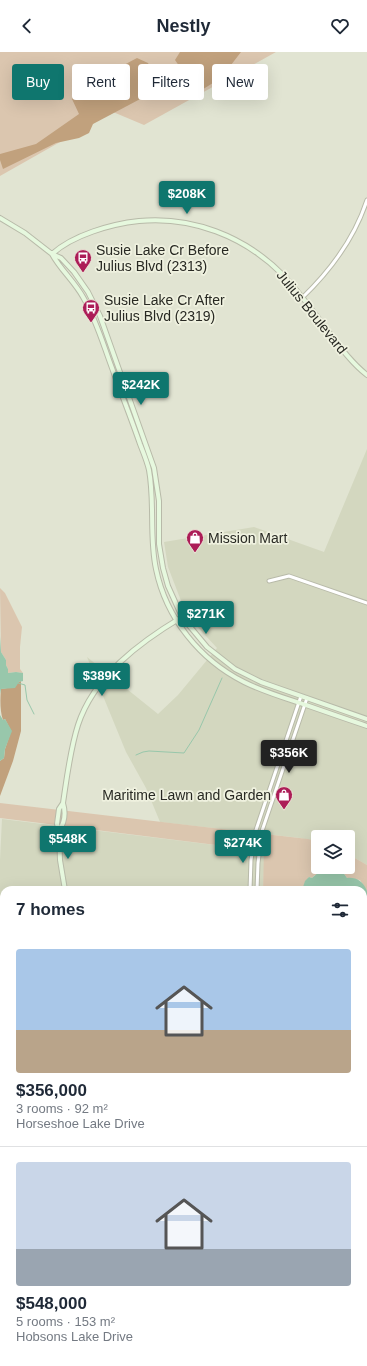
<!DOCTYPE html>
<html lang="en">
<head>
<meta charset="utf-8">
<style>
  body { margin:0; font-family:Arial,sans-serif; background:#f2f2f3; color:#1f2937; height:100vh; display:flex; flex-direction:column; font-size:15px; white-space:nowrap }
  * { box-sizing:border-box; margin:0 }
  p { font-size:13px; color:#747a83 }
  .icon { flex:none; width:22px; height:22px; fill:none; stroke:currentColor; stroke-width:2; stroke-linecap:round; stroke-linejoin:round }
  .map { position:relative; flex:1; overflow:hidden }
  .side { position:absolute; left:0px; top:834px; width:367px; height:480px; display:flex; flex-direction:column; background:#fff; border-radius:12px 12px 0 0; box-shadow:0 4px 16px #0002 }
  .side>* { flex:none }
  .banner { position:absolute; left:12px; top:12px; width:343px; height:36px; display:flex; gap:8px }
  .buttons { position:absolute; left:311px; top:778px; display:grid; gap:8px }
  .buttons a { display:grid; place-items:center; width:44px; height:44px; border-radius:4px; background:#fff; box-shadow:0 4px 16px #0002; font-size:20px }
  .price { position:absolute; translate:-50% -34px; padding:0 9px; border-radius:4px; background:#0f766e; color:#fff; font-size:13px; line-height:26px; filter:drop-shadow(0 1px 2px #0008) }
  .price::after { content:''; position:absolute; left:50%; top:24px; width:12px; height:9px; margin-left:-6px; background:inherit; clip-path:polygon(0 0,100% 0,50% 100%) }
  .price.on { background:#222; color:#fff }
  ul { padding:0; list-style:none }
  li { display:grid; align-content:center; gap:8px; height:212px; padding:0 16px }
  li+li { border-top:1px solid #e0e1e3 }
  li span { display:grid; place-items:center; height:124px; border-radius:4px; color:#555 }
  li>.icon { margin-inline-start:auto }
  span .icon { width:72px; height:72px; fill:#fffc; stroke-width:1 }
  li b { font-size:17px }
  h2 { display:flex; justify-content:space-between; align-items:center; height:48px; padding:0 16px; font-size:17px }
  .pill { padding:0 14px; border-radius:4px; background:#fff; box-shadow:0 4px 16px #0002; font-size:14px; line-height:36px }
  .pill.on { background:#0f766e; color:#fff }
  header { display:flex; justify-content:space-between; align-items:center; height:52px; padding:0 16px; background:#fff; font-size:18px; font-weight:600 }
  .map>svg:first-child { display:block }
</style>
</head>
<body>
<header><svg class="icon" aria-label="back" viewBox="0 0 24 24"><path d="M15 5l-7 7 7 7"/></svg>Nestly<svg class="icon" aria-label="heart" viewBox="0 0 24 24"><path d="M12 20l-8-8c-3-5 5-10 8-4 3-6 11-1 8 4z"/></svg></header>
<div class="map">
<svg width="367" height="1314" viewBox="0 0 367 1314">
  <rect width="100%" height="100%" fill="#e1e4d2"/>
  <path fill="#d3d7bf" d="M367,397V813L348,802V785H318V790L300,786L160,770L146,736L126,700L87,605L158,662L178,643L217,596L194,571L183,554L168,515L164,490L254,475L324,500Z
    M2,767L265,799L263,838H4V1045L0,1044V808Z
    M363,1080L367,1084V1314H140L136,1310H363Z
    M4,1172V1230L0,1227V1180Z"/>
  <path fill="#dbc6af" d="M0,0H276L144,73L113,60L0,124Z
    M0,536L5,541L22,575L20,595V617L23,621L16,620L8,621V617L6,613V608L1,600Z
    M0,751L308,787L318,790V815H329L323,822L315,823L312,826L309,825L304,835H307V838H263L264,799L0,766Z
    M348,802L367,813V839L360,828L347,826L342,819L336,818L335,815H348Z
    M367,989V1084L363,1080V995Z"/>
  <path fill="#c1a17d" d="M180,0H241L221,26L200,39L193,34L175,8Z
    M137,6L148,11L161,36L93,72L89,81L79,86L56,91L3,117L0,108V102L36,92L79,62L72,47L75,39Z
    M21,629V679L13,709L0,744V709L4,706L5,697L11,679L5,667L3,668C0,660 0,647 1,637L7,636Z
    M0,1227L4,1230V1310H136L140,1314H0Z"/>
  <path fill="#98c7ab" d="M0,584L1,600L6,608V613L8,617V621L16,620L23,621V629L19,630L15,636L1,637L0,642Z
    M0,663L3,668L5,667L12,679L5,697L4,706L0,709Z
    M329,815H335L336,818L342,819L347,826C356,825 363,829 367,839V989L363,995V838H307V835H303L305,829L309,825L312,826L319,820L323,822Z"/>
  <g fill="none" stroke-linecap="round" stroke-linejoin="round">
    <path stroke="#98c7ab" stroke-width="1" d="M18,631L25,633L27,648L34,662
      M136,703L143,700L149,699L184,701L199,678L222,626"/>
    <g stroke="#b8baa9" stroke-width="5">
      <path id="street" d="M302,246C330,219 355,185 367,148
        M269,529L289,524L367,551
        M250,838L251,808L256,778L301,644
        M257,838L258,811L262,779L307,646
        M0,1066L4,1068
        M0,1124L4,1116
        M363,1156L367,1152
        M363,1241L367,1235"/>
    </g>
    <g stroke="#b8baa9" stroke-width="6">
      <path id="secondary" d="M0,166L25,181L52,202L61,206L74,220L88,240L100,264L154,416L159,449V492L163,516L168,534L182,565L207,595L235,617L261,630L367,667
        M52,202C60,217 74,229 83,245C96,267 103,292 112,316C121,341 131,366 140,392C143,400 147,409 149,418C155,451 149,485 156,517C166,566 200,608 244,630C264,640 285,646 306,653C326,660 346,667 367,674
        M52,202C73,183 111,172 139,169C192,164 244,184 282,222C296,236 309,254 322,271C336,289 349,309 367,323
        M59,779C65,770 66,761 63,751
        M65,838L60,808L59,779L57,772L59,757L63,751C67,725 70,698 78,673C94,624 140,590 182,565
        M337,1310L342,1314
        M349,1310L354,1314
        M159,1314L163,1310
        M172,1314L177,1310"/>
    </g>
    <use href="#street" stroke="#fff" stroke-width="3"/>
    <use href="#secondary" stroke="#e6f8de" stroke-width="4"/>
  </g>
  <defs>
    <g id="bus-pin" transform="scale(0.9)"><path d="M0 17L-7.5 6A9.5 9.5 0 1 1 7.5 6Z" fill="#ac1d57" stroke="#eff1df"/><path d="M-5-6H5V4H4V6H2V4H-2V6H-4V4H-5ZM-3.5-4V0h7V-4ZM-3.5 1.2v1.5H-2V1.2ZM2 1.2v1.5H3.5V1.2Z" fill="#fff"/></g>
    <g id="shop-pin" transform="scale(0.9)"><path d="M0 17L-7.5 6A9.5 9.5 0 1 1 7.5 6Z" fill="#ac1d57" stroke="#eff1df"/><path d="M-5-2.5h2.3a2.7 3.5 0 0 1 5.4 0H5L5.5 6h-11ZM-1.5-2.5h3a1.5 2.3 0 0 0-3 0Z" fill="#fff"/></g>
  </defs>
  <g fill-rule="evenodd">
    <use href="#bus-pin" x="83" y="206"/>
    <use href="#bus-pin" x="91" y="256"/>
    <use href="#shop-pin" x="195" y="486"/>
    <use href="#shop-pin" x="284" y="743"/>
  </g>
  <g text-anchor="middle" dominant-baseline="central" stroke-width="3.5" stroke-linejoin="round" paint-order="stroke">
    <g font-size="14" fill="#282923" stroke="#eff1df" text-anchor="start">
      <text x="96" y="198">Susie Lake Cr Before<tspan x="96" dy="16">Julius Blvd (2313)</tspan></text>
      <text x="104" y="248">Susie Lake Cr After<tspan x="104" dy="16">Julius Blvd (2319)</tspan></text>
      <text x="208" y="486">Mission Mart</text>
      <text x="271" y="743" text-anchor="end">Maritime Lawn and Garden</text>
    </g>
    <g font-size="14" fill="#282923" stroke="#eff1df">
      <text transform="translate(312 260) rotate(51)">Julius Boulevard</text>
    </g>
  </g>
</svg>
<div class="buttons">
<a><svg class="icon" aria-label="layers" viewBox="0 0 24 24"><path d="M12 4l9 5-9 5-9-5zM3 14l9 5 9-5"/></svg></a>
</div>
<b class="price" style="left:187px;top:163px">$208K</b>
<b class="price" style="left:141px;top:354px">$242K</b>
<b class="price" style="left:206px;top:583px">$271K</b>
<b class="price" style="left:102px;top:645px">$389K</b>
<b class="price on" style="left:289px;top:722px">$356K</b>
<b class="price" style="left:68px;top:808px">$548K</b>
<b class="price" style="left:243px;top:812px">$274K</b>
<div class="banner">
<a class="pill on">Buy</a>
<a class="pill">Rent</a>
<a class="pill">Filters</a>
<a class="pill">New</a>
</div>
<section class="side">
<h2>7 homes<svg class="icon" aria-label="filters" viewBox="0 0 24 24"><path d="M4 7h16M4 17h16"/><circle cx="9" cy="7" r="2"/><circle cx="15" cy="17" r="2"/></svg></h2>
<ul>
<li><span style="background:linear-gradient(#a9c7e8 65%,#b9a48a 0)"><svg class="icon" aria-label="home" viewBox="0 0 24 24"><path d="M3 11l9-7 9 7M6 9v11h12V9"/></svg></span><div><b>$356,000</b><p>3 rooms · 92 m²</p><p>Horseshoe Lake Drive</p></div></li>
<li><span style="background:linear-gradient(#c9d6e8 70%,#9aa5b1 0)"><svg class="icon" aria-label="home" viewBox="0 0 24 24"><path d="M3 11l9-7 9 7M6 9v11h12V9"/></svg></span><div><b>$548,000</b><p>5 rooms · 153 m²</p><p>Hobsons Lake Drive</p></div></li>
</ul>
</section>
</div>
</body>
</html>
